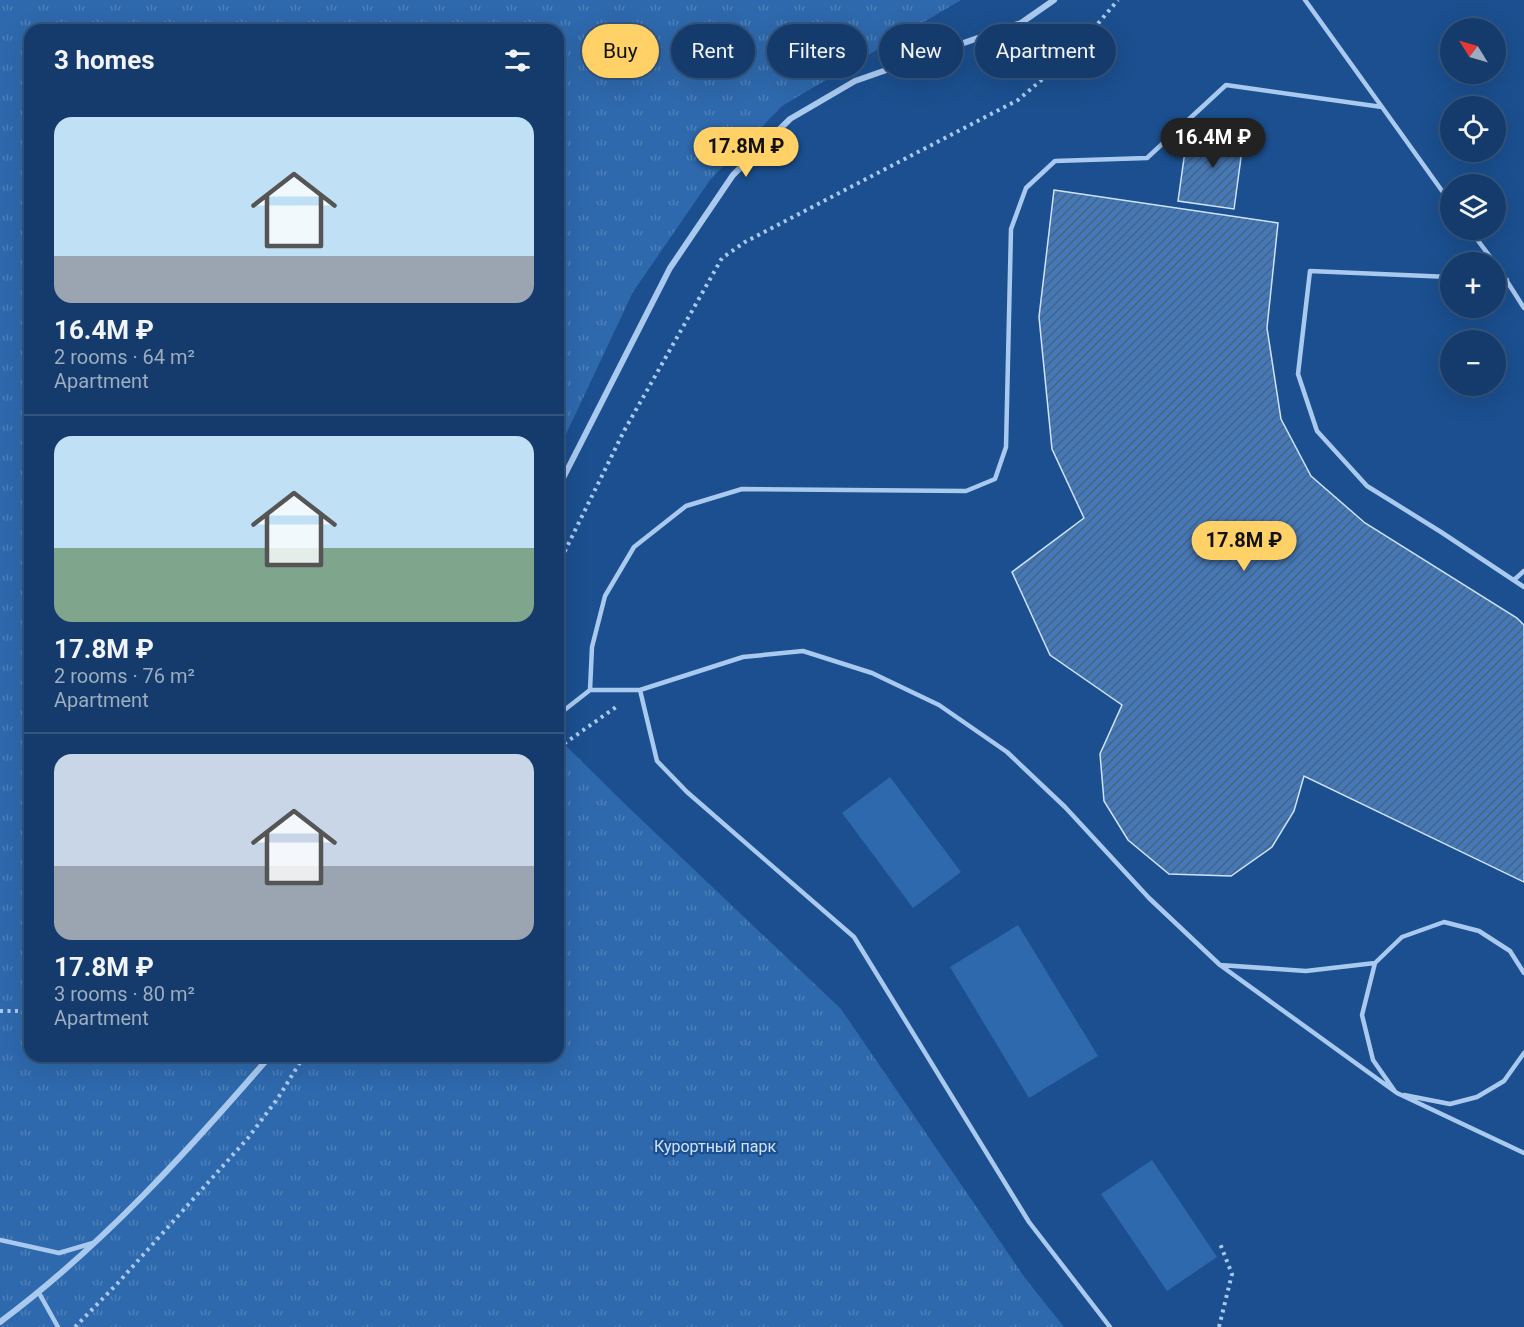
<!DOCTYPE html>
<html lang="en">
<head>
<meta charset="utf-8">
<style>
  body { margin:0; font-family:Roboto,sans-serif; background:#214673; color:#f1f3f6; height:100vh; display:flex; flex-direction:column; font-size:22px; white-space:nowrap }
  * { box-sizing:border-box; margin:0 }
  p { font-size:20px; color:#9dadc1 }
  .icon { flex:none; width:33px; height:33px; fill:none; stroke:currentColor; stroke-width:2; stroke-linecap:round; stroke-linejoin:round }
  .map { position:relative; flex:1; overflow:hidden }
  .side { position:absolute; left:24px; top:24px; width:540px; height:1038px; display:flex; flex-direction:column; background:#143b6b; border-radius:18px; box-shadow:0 6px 24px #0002,0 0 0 2px #33557e }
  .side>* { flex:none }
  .banner { position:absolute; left:582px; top:24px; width:570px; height:54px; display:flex; gap:12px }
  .needle { width:39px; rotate:307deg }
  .fabs { position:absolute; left:1440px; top:18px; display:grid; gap:12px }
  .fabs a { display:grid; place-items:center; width:66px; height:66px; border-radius:50%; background:#143b6b; box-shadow:0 6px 24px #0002,0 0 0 2px #33557e; font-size:30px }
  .price { position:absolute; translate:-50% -51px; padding:0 14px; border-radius:21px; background:#ffd166; color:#111; font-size:20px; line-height:39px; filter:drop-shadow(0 2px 3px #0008) }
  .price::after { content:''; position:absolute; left:50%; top:36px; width:18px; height:14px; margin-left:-9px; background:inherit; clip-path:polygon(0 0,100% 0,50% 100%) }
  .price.selected { background:#222; color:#fff }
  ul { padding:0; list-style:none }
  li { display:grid; align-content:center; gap:12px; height:318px; padding:0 30px }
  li+li { border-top:2px solid #33557e }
  li span { display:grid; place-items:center; height:186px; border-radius:18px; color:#555 }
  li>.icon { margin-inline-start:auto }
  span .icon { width:108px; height:108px; fill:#fffc; stroke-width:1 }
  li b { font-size:26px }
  h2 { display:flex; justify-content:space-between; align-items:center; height:72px; padding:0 30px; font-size:26px }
  .chip { padding:0 21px; border-radius:27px; background:#143b6b; box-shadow:0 6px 24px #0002,0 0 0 2px #33557e; font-size:21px; line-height:54px }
  .chip.selected { background:#ffd166; color:#111 }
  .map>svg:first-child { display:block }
</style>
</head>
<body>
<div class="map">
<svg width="1524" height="1327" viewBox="0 0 1524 1327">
  <defs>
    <pattern id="park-tufts" width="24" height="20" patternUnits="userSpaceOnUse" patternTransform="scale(1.5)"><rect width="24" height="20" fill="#2e69ad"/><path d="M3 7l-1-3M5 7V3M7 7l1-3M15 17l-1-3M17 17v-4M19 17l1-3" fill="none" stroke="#4d80b9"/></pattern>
    <pattern id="building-hatch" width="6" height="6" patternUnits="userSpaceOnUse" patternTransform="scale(1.5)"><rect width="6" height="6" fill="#4478b7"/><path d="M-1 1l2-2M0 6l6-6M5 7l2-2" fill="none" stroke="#486282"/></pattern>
  </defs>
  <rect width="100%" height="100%" fill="#1b4f8f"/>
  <path fill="url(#park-tufts)" d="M0,0H961L782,106L710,180L633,292L558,451V30H30V1056H558V738L626,805L841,1009L1025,1278L1064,1327H0Z"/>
  <path fill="#2e69ad" d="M890,777L961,872L913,908L842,813Z
    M1018,925L1098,1056L1029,1098L950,967Z
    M1152,1160L1217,1257L1167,1291L1101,1194Z"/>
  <path fill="url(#building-hatch)" stroke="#cfe3fa" stroke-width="1.5" d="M1217,124L1245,128L1234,209L1178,201L1185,151L1197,152L1200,133L1216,135Z
    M1054,190L1278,223L1267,328L1281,419L1311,476L1365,523L1517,618L1524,625V882L1304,776L1294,811L1272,847L1231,876L1169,874L1128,840L1104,801L1100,754L1122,705L1050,655L1012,572L1084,518L1052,449L1039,317Z"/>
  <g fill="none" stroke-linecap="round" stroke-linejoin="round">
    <path stroke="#a9c9ee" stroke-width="4" stroke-dasharray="3 4.5" stroke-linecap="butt" d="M558,565L624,431L722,258L745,242L1018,100L1072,54L1118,0
      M558,748L616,707
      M0,1011H30
      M75,1327L117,1284L248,1138L278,1098L304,1056
      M1219,1327L1232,1274L1219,1241"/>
    <path stroke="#a9c9ee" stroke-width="4.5" d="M1305,0L1382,107
      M1470,230L1494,262
      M1496,264L1524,308
      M1450,277L1310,271L1298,374L1317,431L1367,486L1441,532L1524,587
      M1496,279L1507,280
      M1514,580L1524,571
      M590,690L592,647L605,596L634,547L686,506L742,489L966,491L995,479L1006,447L1011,229L1026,188L1055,161L1147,158L1226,85L1382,107L1450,202
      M640,690L657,761L687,792L854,937L1029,1222L1110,1327
      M558,715L590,690H640L743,657L803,651L872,673L939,705L1007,752L1065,807L1149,898L1220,965L1397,1093L1524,1153
      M1220,965L1306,971L1375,963
      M1394,1090L1373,1060L1362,1015L1375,963L1402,937L1444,922L1479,931L1510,951L1524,973
      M1404,1095L1450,1104L1477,1097L1504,1081L1524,1053
      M0,1240L59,1253L93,1243
      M39,1293L58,1327"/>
    <path stroke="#a9c9ee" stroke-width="6" d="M558,488L670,268L733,175L790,119L855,81L1021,23L1054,0
      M0,1322C101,1247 188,1151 270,1056"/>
  </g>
  <g text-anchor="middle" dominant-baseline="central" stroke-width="4.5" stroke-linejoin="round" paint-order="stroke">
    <g font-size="16" fill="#cfe3fa" stroke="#1b4f8f">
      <text x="715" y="1146">Курортный парк</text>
    </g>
  </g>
</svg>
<div class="fabs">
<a><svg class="needle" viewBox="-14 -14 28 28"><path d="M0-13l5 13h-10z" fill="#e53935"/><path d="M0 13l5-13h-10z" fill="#9dadc1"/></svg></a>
<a><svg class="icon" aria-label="locate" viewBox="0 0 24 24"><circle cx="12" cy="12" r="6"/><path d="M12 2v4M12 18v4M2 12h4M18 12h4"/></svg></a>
<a><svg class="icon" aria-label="layers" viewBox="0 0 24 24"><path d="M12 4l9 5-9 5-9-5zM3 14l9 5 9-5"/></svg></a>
<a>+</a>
<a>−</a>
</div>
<b class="price selected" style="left:1213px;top:169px">16.4M ₽</b>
<b class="price" style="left:746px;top:178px">17.8M ₽</b>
<b class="price" style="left:1244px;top:572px">17.8M ₽</b>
<div class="banner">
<a class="chip selected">Buy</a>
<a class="chip">Rent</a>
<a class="chip">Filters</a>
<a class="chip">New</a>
<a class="chip">Apartment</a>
</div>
<section class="side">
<h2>3 homes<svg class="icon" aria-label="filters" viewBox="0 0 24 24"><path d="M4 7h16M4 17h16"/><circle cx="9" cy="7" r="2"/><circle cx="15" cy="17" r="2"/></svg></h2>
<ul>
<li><span style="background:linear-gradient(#bfe0f5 75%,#9aa5b1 0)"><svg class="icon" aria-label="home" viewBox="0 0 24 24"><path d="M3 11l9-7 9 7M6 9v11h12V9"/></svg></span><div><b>16.4M ₽</b><p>2 rooms · 64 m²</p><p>Apartment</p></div></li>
<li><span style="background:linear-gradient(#bfe0f5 60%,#7fa58c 0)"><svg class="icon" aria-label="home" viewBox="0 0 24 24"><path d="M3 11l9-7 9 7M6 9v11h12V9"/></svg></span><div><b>17.8M ₽</b><p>2 rooms · 76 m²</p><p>Apartment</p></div></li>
<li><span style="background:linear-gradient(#c9d6e8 60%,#9aa5b1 0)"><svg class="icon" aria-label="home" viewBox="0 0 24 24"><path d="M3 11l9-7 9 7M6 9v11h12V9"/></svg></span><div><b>17.8M ₽</b><p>3 rooms · 80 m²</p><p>Apartment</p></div></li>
</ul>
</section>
</div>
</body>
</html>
